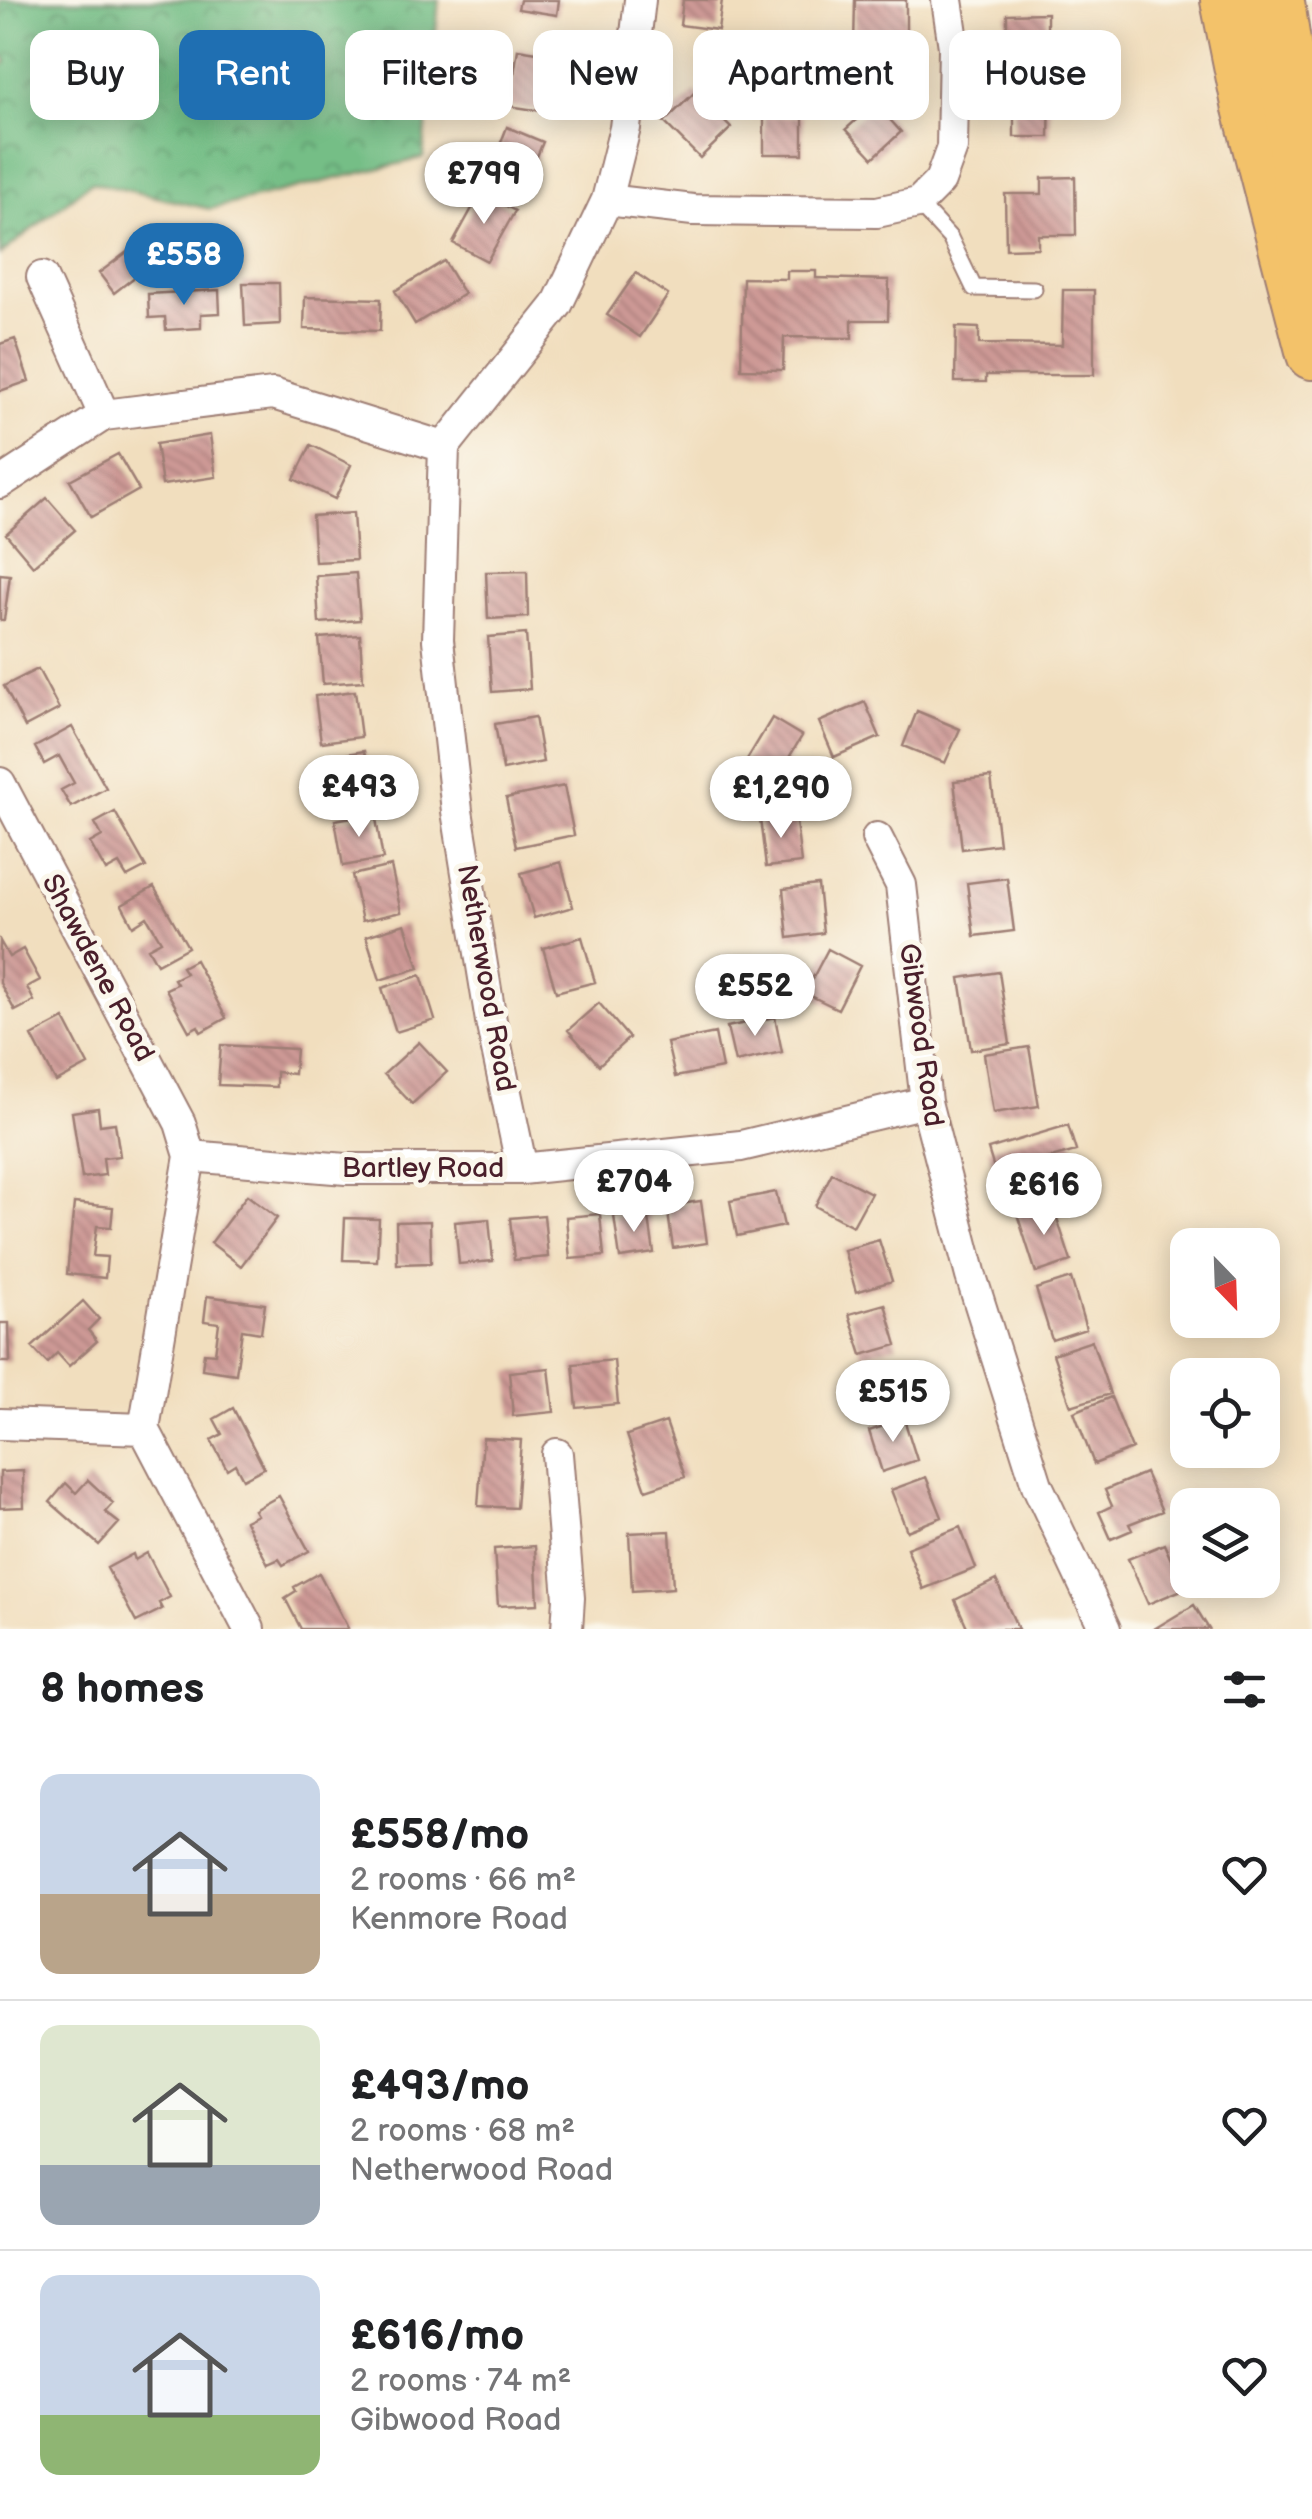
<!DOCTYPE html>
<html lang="en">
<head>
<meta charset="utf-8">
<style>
  body { margin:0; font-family:"Balsamiq Sans",sans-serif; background:#f2f2f2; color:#202124; height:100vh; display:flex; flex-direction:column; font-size:38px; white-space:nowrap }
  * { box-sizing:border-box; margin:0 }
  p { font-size:32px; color:#757577 }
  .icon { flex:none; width:55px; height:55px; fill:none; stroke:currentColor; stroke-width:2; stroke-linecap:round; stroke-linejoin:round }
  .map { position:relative; height:1629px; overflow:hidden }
  .drawer { display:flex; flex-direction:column; background:#fff; flex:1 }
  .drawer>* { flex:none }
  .banner { position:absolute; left:30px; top:30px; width:1252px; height:90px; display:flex; gap:20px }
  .needle { width:65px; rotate:157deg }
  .fabs { position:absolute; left:1170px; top:1228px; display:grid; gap:20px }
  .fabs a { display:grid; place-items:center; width:110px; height:110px; border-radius:20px; background:#fff; box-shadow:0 5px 25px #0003; font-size:50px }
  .price { position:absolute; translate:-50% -85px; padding:0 22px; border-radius:35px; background:#fff; color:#222; font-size:32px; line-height:65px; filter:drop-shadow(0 2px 5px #0008) }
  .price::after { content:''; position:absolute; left:50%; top:60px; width:30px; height:22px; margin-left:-15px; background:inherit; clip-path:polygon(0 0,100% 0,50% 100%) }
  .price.selected { background:#1f6fb2; color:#fff }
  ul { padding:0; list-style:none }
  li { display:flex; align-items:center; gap:30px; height:250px; padding:0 40px }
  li+li { border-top:2px solid #e0e0e0 }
  li span { display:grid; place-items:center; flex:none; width:280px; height:200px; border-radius:20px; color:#555 }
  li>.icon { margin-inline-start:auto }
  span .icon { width:120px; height:120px; fill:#fffc; stroke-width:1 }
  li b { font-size:42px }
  h2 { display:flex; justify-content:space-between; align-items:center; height:120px; padding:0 40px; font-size:42px }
  .chip { padding:0 35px; border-radius:20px; background:#fff; box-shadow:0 5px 25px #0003; font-size:35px; line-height:90px }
  .chip.selected { background:#1f6fb2; color:#fff }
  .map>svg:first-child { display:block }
</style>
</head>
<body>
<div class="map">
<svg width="1312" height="1629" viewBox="0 0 1312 1629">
  <defs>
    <pattern id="forest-crowns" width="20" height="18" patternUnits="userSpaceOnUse" patternTransform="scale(2.5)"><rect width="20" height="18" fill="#74be86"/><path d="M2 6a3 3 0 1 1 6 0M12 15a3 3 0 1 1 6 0" fill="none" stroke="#619a6e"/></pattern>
    <pattern id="building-back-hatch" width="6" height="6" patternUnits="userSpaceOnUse" patternTransform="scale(2.5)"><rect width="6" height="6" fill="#ce9a96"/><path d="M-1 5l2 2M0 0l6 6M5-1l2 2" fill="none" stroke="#a97d7b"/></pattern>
  </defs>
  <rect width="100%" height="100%" fill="#fbf7ec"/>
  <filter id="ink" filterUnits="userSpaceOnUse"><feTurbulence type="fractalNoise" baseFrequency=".01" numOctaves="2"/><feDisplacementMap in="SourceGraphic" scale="20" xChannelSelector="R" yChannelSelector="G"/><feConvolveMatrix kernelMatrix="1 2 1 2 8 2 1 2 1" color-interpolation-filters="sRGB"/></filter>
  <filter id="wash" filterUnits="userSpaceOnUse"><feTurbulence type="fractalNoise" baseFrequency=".0048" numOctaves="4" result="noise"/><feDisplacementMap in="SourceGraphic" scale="40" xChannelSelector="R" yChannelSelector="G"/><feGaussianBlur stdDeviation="2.25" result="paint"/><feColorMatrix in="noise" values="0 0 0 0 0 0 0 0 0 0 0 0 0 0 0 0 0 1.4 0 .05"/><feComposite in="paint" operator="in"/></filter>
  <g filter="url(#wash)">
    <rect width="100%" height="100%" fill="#f1debe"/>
    <path fill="url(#forest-crowns)" stroke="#5f6e58" stroke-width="2.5" d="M0,0H439L423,158L210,209L91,182L0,255V67L7,62L0,53Z"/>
    <g id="blocks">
      <path fill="url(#building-back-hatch)" d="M520,0H559L557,15L518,9Z
        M683,0H722L718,30L680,25Z
        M855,0H906V47H854Z
        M1047,13V32H1053V54H1062V78H1007V14Z
        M518,49L556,55L548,112L509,106Z
        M695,92L731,128L700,158L664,122Z
        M1014,93L1050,94L1049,137H1014Z
        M875,103L901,132L873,158L846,129Z
        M764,116H803V154H764Z
        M507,127L543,142L521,195L486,181Z
        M1075,177L1076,235H1038V248L1006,249L1005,194H1042V178Z
        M481,192L515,211L487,261L453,243Z
        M131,249L145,269L114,293L99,273Z
        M444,261L464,294L415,324L395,291Z
        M787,271H816V278L889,280L888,320H852V338L784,337L783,370L741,369L743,278L787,279Z
        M636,273L668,295L640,337L607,315Z
        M243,283H279L280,324L245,326Z
        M219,290L220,313L201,314V328L166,330L165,317L149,318L148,294Z
        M1063,290H1094V375H986V382H955L956,327L979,328V344L1062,345Z
        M305,297L381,299L380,331L304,329Z
        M15,339L29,381L0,391V344Z
        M210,435L216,477L162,485L156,444Z
        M311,445L351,465L335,499L294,479Z
        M118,454L139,490L91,517L70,480Z
        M47,498L75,530L33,566L6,534Z
        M353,513L356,560L315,562L312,516Z
        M527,571L528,617L488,619L486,572Z
        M356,573L360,620L319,623L316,576Z
        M0,574L10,575L4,620H0Z
        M526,634L530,689L492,692L488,637Z
        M360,635L363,681L323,684L319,638Z
        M38,669L59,709L25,727L4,686Z
        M355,691L361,737L321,742L315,696Z
        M865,702L880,737L834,757L819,722Z
        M917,711L960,729L945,763L903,746Z
        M535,717L543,762L503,770L495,724Z
        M772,718L802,736L770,789L740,771Z
        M72,727L106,788L71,807L61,790L74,783L59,756L44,764L35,747Z
        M364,751L372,797L332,804L324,758Z
        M991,777L999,844L962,849L954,781Z
        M564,786L574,835L516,847L506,798Z
        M115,812L146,867L127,877L119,864L106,871L90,843L102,836L95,823Z
        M375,813L383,859L343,866L335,820Z
        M795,814L801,863L766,867L760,819Z
        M561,862L573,907L534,918L521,873Z
        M391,866L401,912L362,921L352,875Z
        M1007,878L1014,931L974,936L967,883Z
        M818,885L823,933L788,938L783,889Z
        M154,887L188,947L157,964L148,948L161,941L147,917L133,926L122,905Z
        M405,924L419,968L380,980L366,936Z
        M582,937L595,982L556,992L543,948Z
        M0,941L9,957L23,949L40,980L27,987L34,1001L15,1011L0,983Z
        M828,949L860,966L838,1009L805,993Z
        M195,960L226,1018L201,1032L198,1026L189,1031L166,989L177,984L174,979L186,973L182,967Z
        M999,972L1010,1044L971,1050L960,978Z
        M421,975L435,1020L396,1032L382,988Z
        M599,1003L629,1038L599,1065L568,1030Z
        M775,1017L782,1052L735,1062L727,1027Z
        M64,1019L88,1065L56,1082L32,1036Z
        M715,1033L722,1068L675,1077L667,1043Z
        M419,1042L447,1072L412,1104L384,1074Z
        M221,1045L296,1049L294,1074L276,1072V1087L218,1085Z
        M1029,1047L1039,1106L993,1113L984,1054Z
        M98,1108L100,1125L115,1123L120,1156L103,1158L105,1175L82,1178L72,1112Z
        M1068,1125L1076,1151L1047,1159L1057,1192L1006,1207L988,1149Z
        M832,1173L871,1193L853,1226L815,1206Z
        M776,1192L784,1226L737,1236L730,1201Z
        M247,1195L277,1218L241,1266L211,1243Z
        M701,1201L707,1243L673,1248L667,1206Z
        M74,1203L113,1207L111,1227L97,1226L93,1256L107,1257L105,1278L67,1274Z
        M1052,1203L1071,1261L1036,1273L1017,1214Z
        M648,1211L654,1253L620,1258L614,1216Z
        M600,1214L604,1256L570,1259L566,1217Z
        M544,1215L548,1257L514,1260L510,1218Z
        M345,1218L379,1219L377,1261L343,1260Z
        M489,1219L493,1261L459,1264L455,1222Z
        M430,1221L431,1263L397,1264L396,1222Z
        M879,1240L892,1281L856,1292L844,1250Z
        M1071,1278L1086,1329L1052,1340L1036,1289Z
        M207,1296L265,1304L261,1333L242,1330L236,1374L202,1369L204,1353L215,1354L219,1323L204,1321Z
        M83,1301L99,1319L88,1330L97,1341L69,1366L57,1353L47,1363L32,1347Z
        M885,1304L897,1345L862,1355L849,1314Z
        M0,1323H9L10,1362H0Z
        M1092,1341L1110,1394L1071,1406L1053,1354Z
        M614,1360L618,1404L577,1408L573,1364Z
        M893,1363L905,1404L869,1415L857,1373Z
        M549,1368L554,1412L513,1416L509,1372Z
        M1111,1397L1132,1449L1094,1464L1074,1412Z
        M233,1408L264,1468L243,1479L235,1464L227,1469L211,1440L222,1434L214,1419Z
        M904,1419L917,1460L882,1472L869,1431Z
        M666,1422L685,1477L646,1490L627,1435Z
        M483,1438L521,1440L516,1508L478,1506Z
        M23,1471L24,1507L0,1508V1472Z
        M1145,1473L1162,1511L1129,1524L1132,1530L1111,1539L1099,1512L1112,1506L1105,1490Z
        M926,1477L942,1517L907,1531L891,1490Z
        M88,1480L113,1503L105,1512L119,1523L99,1545L50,1502L66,1483L76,1493Z
        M279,1496L309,1551L283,1565L279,1559L268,1564L245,1521L257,1515L254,1510Z
        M960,1527L976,1568L923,1589L907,1548Z
        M670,1531L673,1588L632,1591L629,1533Z
        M1164,1544L1184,1589L1148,1604L1128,1559Z
        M535,1546L538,1604L498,1606L494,1549Z
        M147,1553L170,1597L159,1603L162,1609L136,1622L107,1568L133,1554L135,1560Z
        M319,1573L348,1628L345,1629H301L285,1598L296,1591L294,1587Z
        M996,1580L1018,1629H968L955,1600Z
        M1194,1605L1209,1629H1154Z"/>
    </g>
  </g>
  <g filter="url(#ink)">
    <use href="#blocks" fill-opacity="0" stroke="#9e7e74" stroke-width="2.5"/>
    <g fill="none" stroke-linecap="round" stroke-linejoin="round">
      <g stroke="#9e7e74" stroke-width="19">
        <path id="service" d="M918,203L950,238L974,288L1034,289"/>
      </g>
      <g stroke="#9e7e74" stroke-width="34">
        <path id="minor" d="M607,200L693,210L877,212L918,203L940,181L952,148L954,47L947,0
          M42,277L104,415
          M0,483L104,415L273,394L444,447
          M0,783L180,1123L190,1156
          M877,838L901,885L926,1102L971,1276L1037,1485L1105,1629
          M522,1169L491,1021L457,811L438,640L444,447L557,305L607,200L625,128L640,0
          M0,1424L144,1429
          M144,1429L190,1156L346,1169H522L741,1146L926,1102
          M144,1429L249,1629
          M557,1454L569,1598L567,1629"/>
      </g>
      <g stroke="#9e7e74" stroke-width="54">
        <path id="trunk" d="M1226,0L1247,104L1312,354"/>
      </g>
      <g stroke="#9e7e74" stroke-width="59">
        <path id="motorway" d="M1276,0L1294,116L1312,305"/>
      </g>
      <use href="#service" stroke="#fff" stroke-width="15"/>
      <use href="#minor" stroke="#fff" stroke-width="30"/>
      <use href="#trunk" stroke="#f3c26a" stroke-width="50"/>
      <use href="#motorway" stroke="#f3c26a" stroke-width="55"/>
    </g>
  </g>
  <g text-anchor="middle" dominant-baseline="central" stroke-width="10" stroke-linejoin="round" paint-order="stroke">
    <g font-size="28" fill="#4a1f2b" stroke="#fbf7ec">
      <text transform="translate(98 968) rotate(62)">Shawdene Road</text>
      <text transform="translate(486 978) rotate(80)">Netherwood Road</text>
      <text transform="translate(921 1035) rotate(82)">Gibwood Road</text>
      <text x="423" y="1168">Bartley Road</text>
    </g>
  </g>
</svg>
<div class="fabs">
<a><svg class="needle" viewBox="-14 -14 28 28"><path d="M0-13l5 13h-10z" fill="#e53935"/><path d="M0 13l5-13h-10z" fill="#757577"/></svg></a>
<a><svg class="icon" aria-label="locate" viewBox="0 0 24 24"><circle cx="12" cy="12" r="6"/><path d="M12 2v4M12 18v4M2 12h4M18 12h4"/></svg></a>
<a><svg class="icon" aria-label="layers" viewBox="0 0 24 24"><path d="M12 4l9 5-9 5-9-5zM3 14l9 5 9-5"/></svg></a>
</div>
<b class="price" style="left:484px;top:227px">£799</b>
<b class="price selected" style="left:184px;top:308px">£558</b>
<b class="price" style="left:359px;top:840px">£493</b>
<b class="price" style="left:781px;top:841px">£1,290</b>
<b class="price" style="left:755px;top:1039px">£552</b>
<b class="price" style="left:634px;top:1235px">£704</b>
<b class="price" style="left:1044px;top:1238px">£616</b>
<b class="price" style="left:893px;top:1445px">£515</b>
<div class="banner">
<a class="chip">Buy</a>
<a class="chip selected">Rent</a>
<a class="chip">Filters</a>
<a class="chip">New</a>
<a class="chip">Apartment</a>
<a class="chip">House</a>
</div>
</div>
<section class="drawer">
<h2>8 homes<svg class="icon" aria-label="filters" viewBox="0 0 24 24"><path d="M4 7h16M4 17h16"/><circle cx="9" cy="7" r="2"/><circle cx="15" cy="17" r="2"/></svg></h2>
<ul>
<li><span style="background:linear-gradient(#c9d6e8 60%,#b9a48a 0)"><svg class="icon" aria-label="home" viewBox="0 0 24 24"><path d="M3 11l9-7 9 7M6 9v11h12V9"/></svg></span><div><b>£558/mo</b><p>2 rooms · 66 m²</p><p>Kenmore Road</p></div><svg class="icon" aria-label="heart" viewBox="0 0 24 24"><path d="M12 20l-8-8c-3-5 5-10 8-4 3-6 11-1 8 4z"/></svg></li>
<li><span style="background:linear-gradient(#dfe7d0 70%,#9aa5b1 0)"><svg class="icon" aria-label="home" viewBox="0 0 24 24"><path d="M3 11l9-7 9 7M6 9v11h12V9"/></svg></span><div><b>£493/mo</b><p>2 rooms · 68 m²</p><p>Netherwood Road</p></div><svg class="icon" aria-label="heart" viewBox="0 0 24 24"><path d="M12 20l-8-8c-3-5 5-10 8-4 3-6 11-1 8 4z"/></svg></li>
<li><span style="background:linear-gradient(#c9d6e8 70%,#8fb573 0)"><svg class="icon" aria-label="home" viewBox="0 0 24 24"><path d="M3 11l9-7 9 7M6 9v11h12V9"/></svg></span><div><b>£616/mo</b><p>2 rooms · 74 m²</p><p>Gibwood Road</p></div><svg class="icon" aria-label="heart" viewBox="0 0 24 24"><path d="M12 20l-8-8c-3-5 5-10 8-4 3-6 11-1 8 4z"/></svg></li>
</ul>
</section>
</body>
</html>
